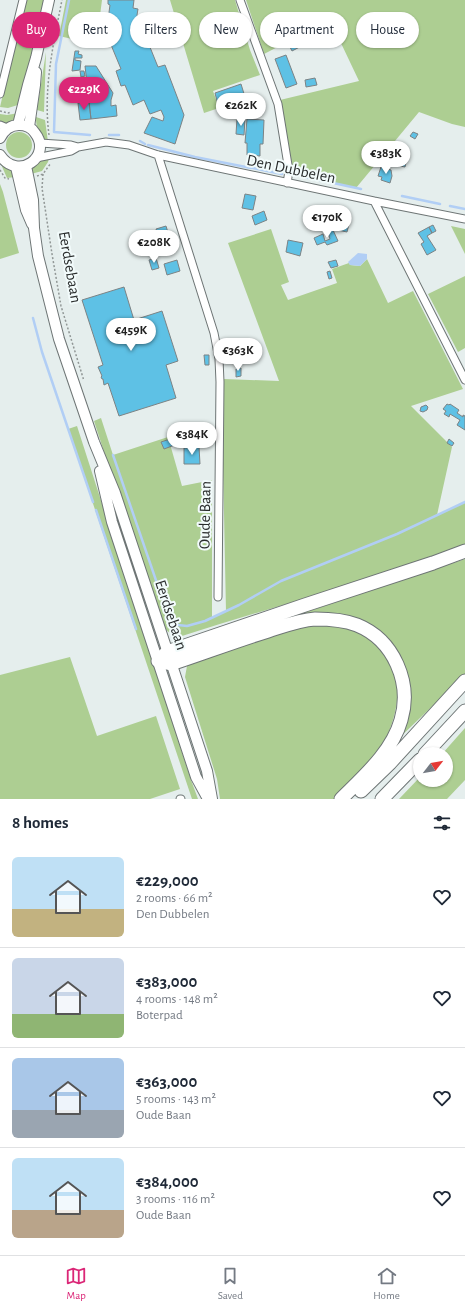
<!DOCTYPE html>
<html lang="en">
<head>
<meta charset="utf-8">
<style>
  body { margin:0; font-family:"Alegreya Sans",sans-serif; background:#f2f2f3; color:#1f2937; height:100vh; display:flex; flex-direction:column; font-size:15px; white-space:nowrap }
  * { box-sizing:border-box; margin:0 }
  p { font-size:13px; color:#747a83 }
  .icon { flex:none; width:22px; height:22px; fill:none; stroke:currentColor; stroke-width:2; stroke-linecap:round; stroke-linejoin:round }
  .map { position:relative; height:799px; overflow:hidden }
  .side { display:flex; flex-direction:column; background:#fff; flex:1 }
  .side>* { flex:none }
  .guide { position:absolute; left:12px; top:12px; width:441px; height:36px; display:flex; gap:8px }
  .needle { width:26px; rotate:59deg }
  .controls { position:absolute; left:413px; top:747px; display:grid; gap:8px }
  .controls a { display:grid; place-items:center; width:40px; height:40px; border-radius:50%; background:#fff; box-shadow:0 1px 3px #0004; font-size:20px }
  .price { position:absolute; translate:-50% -34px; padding:0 9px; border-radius:14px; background:#fff; color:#222; font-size:13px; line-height:26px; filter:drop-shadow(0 1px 2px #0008) }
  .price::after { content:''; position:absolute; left:50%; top:24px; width:12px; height:9px; margin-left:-6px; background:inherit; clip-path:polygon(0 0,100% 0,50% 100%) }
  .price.current { background:#db2777; color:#fff }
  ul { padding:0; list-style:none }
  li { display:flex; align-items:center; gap:12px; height:100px; padding:0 12px }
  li+li { border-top:1px solid #e0e1e3 }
  li span { display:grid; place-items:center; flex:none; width:112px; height:80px; border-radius:6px; color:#555 }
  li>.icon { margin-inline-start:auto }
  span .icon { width:48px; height:48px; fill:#fffc; stroke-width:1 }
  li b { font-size:17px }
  h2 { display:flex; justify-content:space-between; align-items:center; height:48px; padding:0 12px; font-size:17px }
  .chip { padding:0 14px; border-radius:18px; background:#fff; box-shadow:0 1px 3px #0004; font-size:14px; line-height:36px }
  .chip.current { background:#db2777; color:#fff }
  .tab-bar { display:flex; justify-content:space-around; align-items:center; height:56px; border-top:1px solid #e0e1e3; background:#fff; font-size:11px; color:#747a83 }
  .tab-bar a { display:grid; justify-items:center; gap:2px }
  .tab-bar .current { color:#db2777 }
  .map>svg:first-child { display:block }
</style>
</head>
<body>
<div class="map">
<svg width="465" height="799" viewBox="0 0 465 799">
  <rect width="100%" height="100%" fill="#e5eeed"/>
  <path fill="#adce92" d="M25,0H44L21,104L8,108L0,107Z
    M66,0H102L97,39L83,36L81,41L59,36Z
    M170,0H235L250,50L260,75L213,91L219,108L204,113Z
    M246,0H465V127L452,124L419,112L356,188L292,175L288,141L280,100L359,81L330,20L264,54Z
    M46,52L44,112L37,110Z
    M19,113L14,121L5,124L0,121V114L7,115Z
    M36,117L45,120L48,142C38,136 36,127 36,117Z
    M6 145a13 13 0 1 1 26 0a13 13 0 1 1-26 0Z
    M49,158L48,162L42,171L31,174L32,167L38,161Z
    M0,162L5,167L13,170L15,177L7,178Z
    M0,184L3,192L19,253L0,259Z
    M451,226L465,229V254Z
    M271,229L289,282L281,285L288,300L337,283L332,269L349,263L350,265L360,266L367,259L388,303L413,291L463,389L411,406L452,447L437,515L465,502V544C436,557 404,567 374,577C310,598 246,615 182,636C170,636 166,630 159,621L94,421L101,418L113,455L168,437L182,486L212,480V617L226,611L223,464L224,379L279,381L228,243Z
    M465,276V348L458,352L428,294Z
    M77,426L191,780L198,799H192L68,429Z
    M465,559V675L397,740L408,713L411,689L403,664L358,620L270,624Z
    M314,625C328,626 343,626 356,632C378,641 395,664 397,688C399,703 392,727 385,740C373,763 355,781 337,799H220L217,779L185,677L187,666L191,662L284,632Z
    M70,657L97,736L156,716L180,789L150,799H0V675Z
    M465,728V780L447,799H399L420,777V780H446V754H442Z"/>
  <path fill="#b1cef5" d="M358,253L367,254V259L360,266L350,265L348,262Z"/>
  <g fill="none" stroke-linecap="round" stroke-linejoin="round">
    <path stroke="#b1cef5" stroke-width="2.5" d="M69,0L56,64L54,132L90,135
      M109,135H119
      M140,141L145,144
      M148,145L195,157L251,168
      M253,168L282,174
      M301,176L361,189
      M402,196L440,204
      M450,206L465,209
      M33,318L42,352L93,502
      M113,455L160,592L171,618L178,625L187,626L205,621L239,605L281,581L397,534L465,502
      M96,510L136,629"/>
  </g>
  <path fill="#5ec1e5" stroke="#7c8385" d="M108,0H134L133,8L138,9L137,15L158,67L165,65L184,115L175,144L144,133L152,117L163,121L164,117L161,110L150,114L144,100L133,105L125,85L121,86L116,71L121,69L104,28L107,27L110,5L108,4Z
    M303,32L309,42L292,51L287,41Z
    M75,51H79L78,54L82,55V58H75V60L81,61L80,70L72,71Z
    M286,55L297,84L286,88L275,59Z
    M85,66H96L113,93L111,100V106L116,105L117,116L91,119Z
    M80,71H84L85,76L81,77Z
    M315,78L317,85L306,87L305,80Z
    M241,84L245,97L218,105L215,93Z
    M89,102L91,119L80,120L78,103Z
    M237,119H245L244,135L236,134Z
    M247,119L264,120L263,144H260V156L247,155V143H245Z
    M413,132L418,134L415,139L410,136Z
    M398,148L409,150L405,167L395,165Z
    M381,167L391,170L392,176L390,183L381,180L382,177L378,176Z
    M245,194L256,196L253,210L242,208Z
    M264,211L267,220L255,225L252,216Z
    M336,214L346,216L345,224H349L347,232L333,229Z
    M433,225L436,231L432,233L429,227Z
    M166,226L169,236L144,244L142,237L157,232L156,229Z
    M429,227L432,233L427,236L436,250L427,255L421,244L424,242L418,233Z
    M333,230L338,241L327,245L325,242L317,245L314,238L323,234L325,241L330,239L328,232Z
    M288,240L303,243L300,256L286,252Z
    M156,258L159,268L152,270L149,260Z
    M177,260L180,271L167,275L164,264Z
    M336,260L338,266L331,268L328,262Z
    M330,271L332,278L329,279L327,272Z
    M124,287L134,320L162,311L178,361L166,365L176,398L119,416L108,383L104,385L103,379H102L101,377L102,376L98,367L103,365L82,300Z
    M204,355H209V365H205Z
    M241,368V376L236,377V369Z
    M447,404L449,405L450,404L459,410L457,413L463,417V415L465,416V430L457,425L460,420L450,414L449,417L444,414L446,411L443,409Z
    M426,405L428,407L427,410L423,412L420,411L421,407Z
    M178,435L180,443L164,449L161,442L176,437V436Z
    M188,436H199V447L189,448Z
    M449,439L454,443L452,446L447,443Z
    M199,447L200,464H184V448Z"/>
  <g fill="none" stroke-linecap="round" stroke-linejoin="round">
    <g stroke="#6e7575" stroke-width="9">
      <path id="street" d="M240,0L278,104L289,171L287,183
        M0,94L23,0
        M0,125L7,128
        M40,143L71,145L78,147
        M158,155L214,333L219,359L220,382L218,597
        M36,158L71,151L78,147L106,142L129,145L158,155L374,201L465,380
        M374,201L465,219
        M180,799H181"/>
    </g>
    <g stroke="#6e7575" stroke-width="12">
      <path id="secondary" d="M18,125L28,85L36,58L49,0
        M29,127L35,85L36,72
        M0,138C4,130 11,125 19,125C26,125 32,128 35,133C53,156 18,182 0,155
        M26,166L33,200L34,228L38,256L59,339L94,442L115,493L207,771L212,799
        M16,167L26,210L32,224
        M100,471L112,522L196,777L208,799"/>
    </g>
    <g stroke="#6e7575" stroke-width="15">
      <path id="highway" d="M425,754L465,711
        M361,791L390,763L465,681
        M341,799C364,776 392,752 401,720C412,683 394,640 357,625C344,620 329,619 315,619C299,620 284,626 268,631C236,641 204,653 171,664L158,661L167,652L305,605L433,563L465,551
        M382,799L420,760"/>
    </g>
    <path stroke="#919796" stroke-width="1.5" stroke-dasharray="2 2" stroke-linecap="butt" d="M0,111L8,113L11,112
      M49,135C43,90 53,45 62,0
      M0,170L5,178L9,179
      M43,174L42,188L52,254L61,306L84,381
      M37,176L43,174L51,163"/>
    <use href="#street" stroke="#fff" stroke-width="7"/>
    <use href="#secondary" stroke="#fff" stroke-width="10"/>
    <use href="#highway" stroke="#fff" stroke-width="13"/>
  </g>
  <g text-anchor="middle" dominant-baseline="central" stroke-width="4" stroke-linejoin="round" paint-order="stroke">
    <g font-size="16" fill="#292c2c" stroke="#f2fbfb">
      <text transform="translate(291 169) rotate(12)">Den Dubbelen</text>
      <text transform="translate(70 267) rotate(80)">Eerdsebaan</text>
      <text transform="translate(205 515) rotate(-89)">Oude Baan</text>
      <text transform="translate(171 615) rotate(72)">Eerdsebaan</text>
    </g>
  </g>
</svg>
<div class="controls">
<a><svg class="needle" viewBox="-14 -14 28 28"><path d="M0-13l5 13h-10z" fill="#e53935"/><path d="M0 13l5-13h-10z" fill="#747a83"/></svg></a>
</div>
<b class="price current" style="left:84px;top:111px">€229K</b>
<b class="price" style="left:241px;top:127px">€262K</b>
<b class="price" style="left:386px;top:175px">€383K</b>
<b class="price" style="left:327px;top:239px">€170K</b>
<b class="price" style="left:154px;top:264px">€208K</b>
<b class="price" style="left:131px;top:352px">€459K</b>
<b class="price" style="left:238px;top:372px">€363K</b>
<b class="price" style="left:192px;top:456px">€384K</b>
<div class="guide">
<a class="chip current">Buy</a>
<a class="chip">Rent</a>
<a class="chip">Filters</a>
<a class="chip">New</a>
<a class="chip">Apartment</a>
<a class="chip">House</a>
</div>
</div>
<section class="side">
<h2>8 homes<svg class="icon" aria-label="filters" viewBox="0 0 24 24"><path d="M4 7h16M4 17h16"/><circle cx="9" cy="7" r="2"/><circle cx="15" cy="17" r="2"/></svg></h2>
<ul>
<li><span style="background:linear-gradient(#bfe0f5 65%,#c2b280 0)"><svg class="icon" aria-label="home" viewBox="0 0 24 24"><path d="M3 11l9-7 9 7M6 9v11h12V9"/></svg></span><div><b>€229,000</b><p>2 rooms · 66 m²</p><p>Den Dubbelen</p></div><svg class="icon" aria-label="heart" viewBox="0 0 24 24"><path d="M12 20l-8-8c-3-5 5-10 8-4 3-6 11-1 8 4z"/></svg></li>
<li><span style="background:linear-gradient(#c9d6e8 70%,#8fb573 0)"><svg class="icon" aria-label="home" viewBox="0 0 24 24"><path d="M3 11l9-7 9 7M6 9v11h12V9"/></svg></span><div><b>€383,000</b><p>4 rooms · 148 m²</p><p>Boterpad</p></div><svg class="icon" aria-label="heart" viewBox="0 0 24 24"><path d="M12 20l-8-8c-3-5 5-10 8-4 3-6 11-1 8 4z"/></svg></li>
<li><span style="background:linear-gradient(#a9c7e8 65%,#9aa5b1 0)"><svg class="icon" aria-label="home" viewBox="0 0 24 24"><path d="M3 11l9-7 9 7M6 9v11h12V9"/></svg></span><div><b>€363,000</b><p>5 rooms · 143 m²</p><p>Oude Baan</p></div><svg class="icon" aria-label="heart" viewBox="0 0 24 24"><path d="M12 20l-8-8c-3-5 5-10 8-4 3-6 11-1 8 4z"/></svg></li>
<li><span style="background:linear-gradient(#bfe0f5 65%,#b9a48a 0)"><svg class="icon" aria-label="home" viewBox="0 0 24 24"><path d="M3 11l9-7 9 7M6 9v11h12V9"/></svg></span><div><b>€384,000</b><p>3 rooms · 116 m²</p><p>Oude Baan</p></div><svg class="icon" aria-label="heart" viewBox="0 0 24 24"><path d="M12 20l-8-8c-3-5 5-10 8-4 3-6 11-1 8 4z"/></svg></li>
</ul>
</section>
<nav class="tab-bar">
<a class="current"><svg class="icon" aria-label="map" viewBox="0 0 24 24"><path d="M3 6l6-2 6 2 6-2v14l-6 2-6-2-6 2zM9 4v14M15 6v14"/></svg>Map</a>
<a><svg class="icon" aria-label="saved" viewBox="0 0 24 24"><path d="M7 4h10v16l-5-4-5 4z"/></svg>Saved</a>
<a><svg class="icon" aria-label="home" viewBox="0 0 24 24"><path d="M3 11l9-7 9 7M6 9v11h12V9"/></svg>Home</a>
</nav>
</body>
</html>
